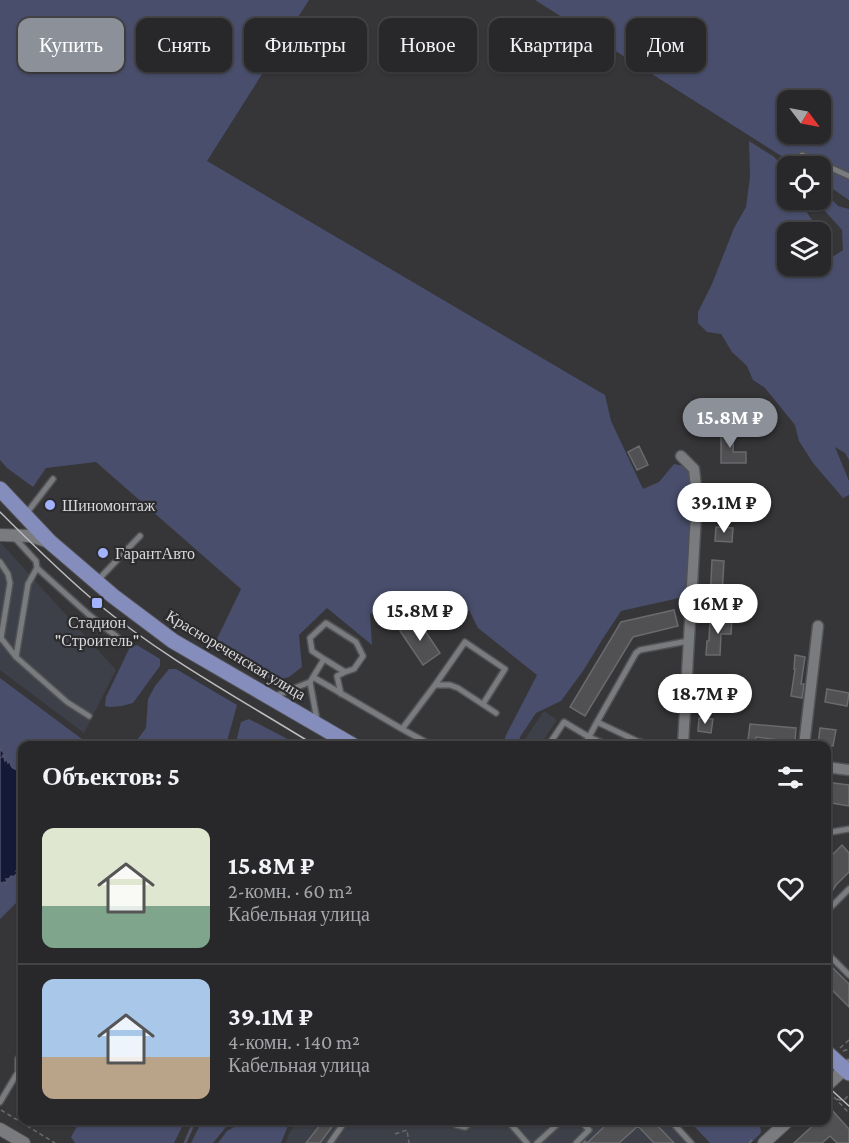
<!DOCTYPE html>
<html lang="ru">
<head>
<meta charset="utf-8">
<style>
  body { margin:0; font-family:"Crimson Pro",serif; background:#343437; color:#f1f3f6; height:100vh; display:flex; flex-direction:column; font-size:22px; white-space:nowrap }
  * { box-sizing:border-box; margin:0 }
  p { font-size:20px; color:#a5a6a9 }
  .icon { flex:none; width:33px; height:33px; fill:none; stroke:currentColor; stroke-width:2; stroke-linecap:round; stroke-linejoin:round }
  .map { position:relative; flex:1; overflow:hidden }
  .drawer { position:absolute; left:18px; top:741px; width:813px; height:384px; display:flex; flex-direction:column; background:#28282b; border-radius:12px; box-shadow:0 2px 4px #0004,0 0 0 2px #444447 }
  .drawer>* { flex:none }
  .banner { position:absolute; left:18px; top:18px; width:813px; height:54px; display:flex; gap:12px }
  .needle { width:39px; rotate:122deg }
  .controls { position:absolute; left:777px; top:90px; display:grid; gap:12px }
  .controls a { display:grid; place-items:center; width:54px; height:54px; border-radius:12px; background:#28282b; box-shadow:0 2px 4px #0004,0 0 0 2px #444447; font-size:30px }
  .price { position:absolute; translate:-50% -51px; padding:0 14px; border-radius:21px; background:#fff; color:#222; font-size:20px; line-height:39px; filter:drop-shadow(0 2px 3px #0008) }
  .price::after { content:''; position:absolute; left:50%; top:36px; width:18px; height:14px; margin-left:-9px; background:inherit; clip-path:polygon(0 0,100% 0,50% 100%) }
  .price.selected { background:#8c9099; color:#fff }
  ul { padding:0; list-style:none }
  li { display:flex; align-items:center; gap:18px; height:150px; padding:0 24px }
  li+li { border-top:2px solid #444447 }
  li span { display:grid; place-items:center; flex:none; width:168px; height:120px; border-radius:12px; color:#555 }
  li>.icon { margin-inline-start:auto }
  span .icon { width:72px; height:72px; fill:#fffc; stroke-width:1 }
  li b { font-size:26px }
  h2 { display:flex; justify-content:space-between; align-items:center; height:72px; padding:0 24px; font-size:26px }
  .chip { padding:0 21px; border-radius:12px; background:#28282b; box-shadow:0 2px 4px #0004,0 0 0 2px #444447; font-size:21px; line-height:54px }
  .chip.selected { background:#8c9099; color:#fff }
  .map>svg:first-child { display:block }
</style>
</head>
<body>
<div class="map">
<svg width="849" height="1143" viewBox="0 0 849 1143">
  <rect width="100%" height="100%" fill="#363639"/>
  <path fill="#3e4049" d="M0,542L116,670L84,733L0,670Z
    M544,711L557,720L540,745H529L523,742Z
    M300,1120L675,1121L696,1143H286L289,1133Z"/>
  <path fill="#484e6b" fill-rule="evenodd" d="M0,0H309L207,161L605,395L611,421L643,489L659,482L674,464L684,466L690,473L694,500L688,596L621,611L602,640L583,671L561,701L536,713L520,737L518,745H503L506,735L537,675L478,628L469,610H420L398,595L396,607L370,614L372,645L327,608L299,635L302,667L289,677L274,681L214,645L241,589L96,462L46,468L33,487L7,468L0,460Z
    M535,0H849V200L821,181L820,166H797ZM788,100H820V134H788Z
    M749,141L773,156L787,170L788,200H793L806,211L820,232H788V266H820L821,234L826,242L828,260L843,250L842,230L825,211V192L838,206L849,209V460L845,453L835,447L849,481V495L843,498L813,463L799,441L795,425L765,388L753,380L747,366L732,352L721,334L707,332L698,323V312L712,284L734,228L746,207L750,177Z
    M137,645L160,659V666L133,703L122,706L110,707L105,706L106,697L130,647Z
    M169,669H176L237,705L226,745H136L137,740L146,728L148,699L155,686Z
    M0,678L90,745L22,746V776L20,775L19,770C12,769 10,765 5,761L4,757H1L4,752L1,750L0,747Z
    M249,719L299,745H280L264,739L254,742L248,745H239L236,742L241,722Z
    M20,865L22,866V897L0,919V882L2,883L7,881L6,879L15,874Z
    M80,1121V1120L185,1121L174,1143H75L71,1137Z
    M202,1121V1120L236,1121L226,1127L213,1143H191Z
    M244,1121V1120L290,1121L281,1143H218L227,1131Z
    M679,1121H757L760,1124L761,1133L751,1143H710L693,1125Z"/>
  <path fill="#141938" stroke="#4f5269" stroke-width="1.5" d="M2,746L1,750L4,753L2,757L8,755L4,757L5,761L7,759L8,763L10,761C10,767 13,769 19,770L20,775L22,776V814L21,813L20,815L22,823V866H21L16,871L18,876L15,875V877L11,876L9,879H6L7,881L6,884L5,882L2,883L0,882V747Z"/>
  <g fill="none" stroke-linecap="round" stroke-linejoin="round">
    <path stroke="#4f5269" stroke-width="3" d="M185,1143L195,1120"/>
  </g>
  <path fill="#515154" stroke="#696a6d" stroke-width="1.5" d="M721,428L734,429L733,452H746V463H721Z
    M639,446L648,465L637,470L628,452Z
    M715,495H730V508H715Z
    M716,527L733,528L732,542L715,541Z
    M712,560L724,561L722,595H727V604L710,603Z
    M674,610L678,626L633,637L585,716L570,707L621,622Z
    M710,618L732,619L731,634H721L720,655H706L707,641H709Z
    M417,619L440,653L423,665L400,631Z
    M795,655L805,657L801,684H804L802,698L791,696L795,669H794Z
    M827,689L849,693L847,706L825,702Z
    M699,718L713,719L711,733L698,731Z
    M750,724L796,728L795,742L756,737V741L748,740Z
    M820,728L836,730L833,746L818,744Z
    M826,782L849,785V806L826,802Z
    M842,845L849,853V872L836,885L826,901V861Z
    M826,961L849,984V1007L826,984Z
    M831,1109L849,1129V1143H837L830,1136L822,1143H794L819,1120H826V1113Z
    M324,1120H337L320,1143H306Z
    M604,1120H652L674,1143H654L638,1126L619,1143H583L585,1141L587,1143L607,1124Z"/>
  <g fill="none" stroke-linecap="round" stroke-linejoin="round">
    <g stroke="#515254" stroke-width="8">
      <path id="service" d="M802,155L849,176
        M26,514L53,479
        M13,536L36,561L37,568L88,614L126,644
        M0,562L8,574L10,583L1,638L0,639
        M98,580L140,536
        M1,638L16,657L67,702L89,716
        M16,657L28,584L37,568
        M313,677L402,729L433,746
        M435,685L465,642L505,669L483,704
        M341,694L337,676L345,672
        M275,696L310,682
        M317,720L310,682L324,659L345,672L354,669L363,656L356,642L326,623L310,638L312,651L324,659
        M402,729L435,685H450L458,688L496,713
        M548,746L564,722L589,737L609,746
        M584,746L597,722
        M656,746L637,741L597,722L636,653L640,650L688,641
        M826,833L849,829
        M826,912L849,889
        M826,952L849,975
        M0,1102L18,1072V1059L22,1053
        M452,1120L456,1125L465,1127L474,1120
        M507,1120L527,1143
        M670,1120L691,1143
        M330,1143L346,1120
        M537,1143L562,1120
        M576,1143L589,1130L580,1120"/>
    </g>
    <g stroke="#515254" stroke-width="13">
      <path id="minor" d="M681,456L694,469L697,497L683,745L686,746
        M804,746L818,626
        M826,767L849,770"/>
    </g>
    <g stroke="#515254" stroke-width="14">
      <path id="tertiary" d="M0,535L31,536L49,542
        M826,1086L849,1065
        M0,1129L24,1143
        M764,1143L789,1120"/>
    </g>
    <g stroke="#515254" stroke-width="17">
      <path id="primary" d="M0,489L50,542L113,596L173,641L354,746
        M826,1052L849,1073"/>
    </g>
    <path stroke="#6a6a6d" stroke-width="1.5" stroke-dasharray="4.5 3" stroke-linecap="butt" d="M840,1048L849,1040
      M843,1051L849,1049
      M834,1097L849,1113
      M837,1099L840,1100L845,1099L849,1095
      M826,1102L833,1098
      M1,1110L55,1143
      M395,1134L407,1130L409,1143
      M749,1143L753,1139"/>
    <use href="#service" stroke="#7a7b7e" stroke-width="5"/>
    <use href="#minor" stroke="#7a7b7e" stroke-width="10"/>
    <use href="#tertiary" stroke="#7a7b7e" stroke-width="12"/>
    <use href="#primary" stroke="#848dbb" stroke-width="15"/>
    <path stroke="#bcbcbe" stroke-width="1.5" d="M0,512C31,543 63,575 97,603C164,658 242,700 316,746
      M826,1085L849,1106"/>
  </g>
  <g fill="#a2b2fd" stroke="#2c2c2f" stroke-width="2">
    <circle cx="50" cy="505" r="6"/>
    <circle cx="103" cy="553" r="6"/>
    <rect x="91" y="597" width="12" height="12" rx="3"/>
  </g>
  <g text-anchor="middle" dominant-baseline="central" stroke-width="4.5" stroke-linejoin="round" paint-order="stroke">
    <g font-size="16" fill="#d8d8da" stroke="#2c2c2f" text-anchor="start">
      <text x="62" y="505">Шиномонтаж</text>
      <text x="115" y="553">ГарантАвто</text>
      <text x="97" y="622" text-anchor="middle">Стадион<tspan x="97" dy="18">"Строитель"</tspan></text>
    </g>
    <g font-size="16" fill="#d8d8da" stroke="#2c2c2f">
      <text transform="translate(236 655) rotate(31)">Краснореченская улица</text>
    </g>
  </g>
</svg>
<div class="controls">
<a><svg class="needle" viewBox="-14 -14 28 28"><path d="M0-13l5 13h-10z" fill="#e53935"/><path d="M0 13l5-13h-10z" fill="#a5a6a9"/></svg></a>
<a><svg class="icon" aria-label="locate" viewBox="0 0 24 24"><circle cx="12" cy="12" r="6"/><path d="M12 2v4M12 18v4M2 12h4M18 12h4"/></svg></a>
<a><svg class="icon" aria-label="layers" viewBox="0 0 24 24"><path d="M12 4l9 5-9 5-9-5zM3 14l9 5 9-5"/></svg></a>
</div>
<b class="price selected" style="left:730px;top:449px">15.8M ₽</b>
<b class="price" style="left:724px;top:534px">39.1M ₽</b>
<b class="price" style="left:718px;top:635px">16M ₽</b>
<b class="price" style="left:420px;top:642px">15.8M ₽</b>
<b class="price" style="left:705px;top:725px">18.7M ₽</b>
<div class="banner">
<a class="chip selected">Купить</a>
<a class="chip">Снять</a>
<a class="chip">Фильтры</a>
<a class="chip">Новое</a>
<a class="chip">Квартира</a>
<a class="chip">Дом</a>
</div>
<section class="drawer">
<h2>Объектов: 5<svg class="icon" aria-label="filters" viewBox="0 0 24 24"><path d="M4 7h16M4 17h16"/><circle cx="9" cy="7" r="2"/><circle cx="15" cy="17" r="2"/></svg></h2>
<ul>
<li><span style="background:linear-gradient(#dfe7d0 65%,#7fa58c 0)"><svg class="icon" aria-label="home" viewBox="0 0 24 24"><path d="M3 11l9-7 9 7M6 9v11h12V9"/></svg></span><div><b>15.8M ₽</b><p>2-комн. · 60 m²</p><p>Кабельная улица</p></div><svg class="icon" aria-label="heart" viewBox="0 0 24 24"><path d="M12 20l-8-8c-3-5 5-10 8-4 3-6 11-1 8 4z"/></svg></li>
<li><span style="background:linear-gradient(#a9c7e8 65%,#b9a48a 0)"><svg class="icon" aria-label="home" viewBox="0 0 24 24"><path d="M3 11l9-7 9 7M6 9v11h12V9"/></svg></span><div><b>39.1M ₽</b><p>4-комн. · 140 m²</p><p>Кабельная улица</p></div><svg class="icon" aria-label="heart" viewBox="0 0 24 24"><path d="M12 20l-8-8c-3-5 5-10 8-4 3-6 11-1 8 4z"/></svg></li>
</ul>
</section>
</div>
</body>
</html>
